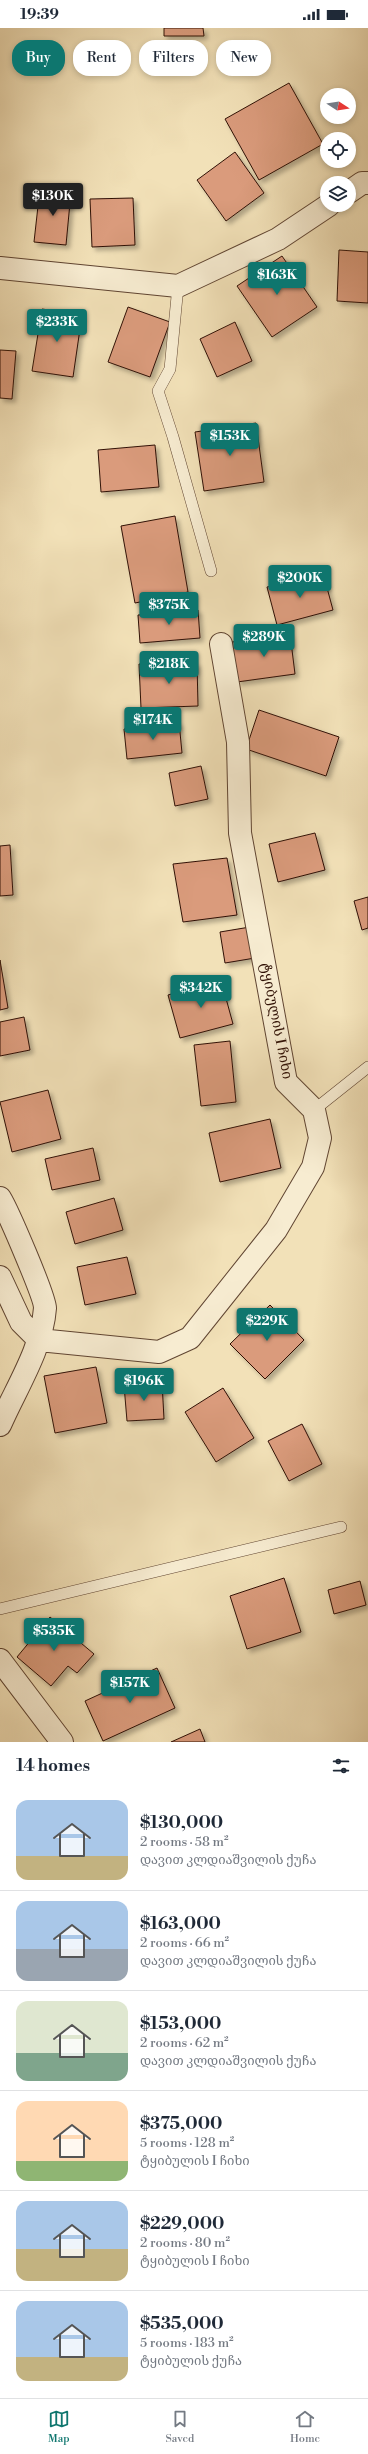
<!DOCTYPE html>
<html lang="en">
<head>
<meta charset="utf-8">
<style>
  body { margin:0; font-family:"Libre Bodoni","Noto Serif Georgian",serif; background:#f6f6f7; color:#1f2937; height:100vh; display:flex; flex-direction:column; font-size:15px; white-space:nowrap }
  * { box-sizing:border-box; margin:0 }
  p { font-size:13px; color:#747a83 }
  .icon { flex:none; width:22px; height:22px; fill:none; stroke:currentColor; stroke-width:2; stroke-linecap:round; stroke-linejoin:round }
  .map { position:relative; height:1714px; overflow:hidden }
  .panel { display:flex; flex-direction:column; background:#fff; flex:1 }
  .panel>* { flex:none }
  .guide { position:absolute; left:12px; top:12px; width:344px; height:36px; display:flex; gap:8px }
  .needle { width:26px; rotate:102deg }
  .fabs { position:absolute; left:320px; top:60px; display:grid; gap:8px }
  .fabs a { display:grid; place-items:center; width:36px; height:36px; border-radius:50%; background:#fff; box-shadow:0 2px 6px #0003; font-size:20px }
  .price { position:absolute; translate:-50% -34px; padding:0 9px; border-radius:4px; background:#0f766e; color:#fff; font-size:13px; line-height:26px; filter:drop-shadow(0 1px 2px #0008) }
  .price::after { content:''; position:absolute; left:50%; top:24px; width:12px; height:9px; margin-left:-6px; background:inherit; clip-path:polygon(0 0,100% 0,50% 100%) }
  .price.current { background:#222; color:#fff }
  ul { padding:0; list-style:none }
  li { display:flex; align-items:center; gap:12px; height:100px; padding:0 16px }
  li+li { border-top:1px solid #e0e1e3 }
  li span { display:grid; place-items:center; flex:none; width:112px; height:80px; border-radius:12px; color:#555 }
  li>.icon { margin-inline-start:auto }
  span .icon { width:48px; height:48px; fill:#fffc; stroke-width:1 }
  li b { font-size:17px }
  h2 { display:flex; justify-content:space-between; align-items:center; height:48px; padding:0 16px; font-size:17px }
  .chip { padding:0 14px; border-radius:16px; background:#fff; box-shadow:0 2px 6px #0003; font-size:14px; line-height:36px }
  .chip.current { background:#0f766e; color:#fff }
  .status { display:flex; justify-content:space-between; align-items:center; height:28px; padding:0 20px; background:#fff; direction:ltr }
  .status svg { height:11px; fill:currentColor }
  .tab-bar { display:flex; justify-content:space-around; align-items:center; height:56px; border-top:1px solid #e0e1e3; background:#fff; font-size:11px; color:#747a83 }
  .tab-bar a { display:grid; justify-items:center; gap:2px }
  .tab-bar .current { color:#0f766e }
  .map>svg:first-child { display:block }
</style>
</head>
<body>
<div class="status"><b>19:39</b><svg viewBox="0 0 49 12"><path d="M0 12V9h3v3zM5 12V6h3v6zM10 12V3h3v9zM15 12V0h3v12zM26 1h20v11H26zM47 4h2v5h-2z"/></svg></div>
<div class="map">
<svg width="368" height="1714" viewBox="0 0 368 1714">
  <defs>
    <filter id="shadow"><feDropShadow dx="3.5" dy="3.5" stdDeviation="2" flood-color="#0004"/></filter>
  </defs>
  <rect width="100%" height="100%" fill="#f2e1b8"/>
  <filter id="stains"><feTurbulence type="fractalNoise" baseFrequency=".005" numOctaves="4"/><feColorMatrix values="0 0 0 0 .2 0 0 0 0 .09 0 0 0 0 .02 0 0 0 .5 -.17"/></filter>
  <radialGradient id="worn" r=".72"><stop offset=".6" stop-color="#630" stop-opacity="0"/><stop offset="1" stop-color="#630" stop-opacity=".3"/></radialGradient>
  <path fill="#da9b7c" stroke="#301105" filter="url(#shadow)" d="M164,0H203L204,8H164Z
    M289,55L323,116L259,152L225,91Z
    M235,124L264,165L226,193L197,152Z
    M40,160L71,164L66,217L34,214Z
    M133,170L135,217L92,219L90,171Z
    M339,222L368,224V275L337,273Z
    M282,228L317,279L272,309L237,258Z
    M128,279L170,294L150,349L108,334Z
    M42,281L82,287L73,349L32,343Z
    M235,294L252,333L217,349L200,311Z
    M0,322L16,323L12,371L0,370Z
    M256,395L264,454L204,463L195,404Z
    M155,417L159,459L101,464L98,422Z
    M175,488L188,564L135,575L121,498Z
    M323,545L333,582L277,597L267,559Z
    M198,582L200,610L140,615L138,587Z
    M290,606L295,646L237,654L232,614Z
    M197,635L198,678L141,680L139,636Z
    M259,682L339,709L326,748L246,721Z
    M179,694L182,725L127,731L124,701Z
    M201,738L208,771L175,778L169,745Z
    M315,805L325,842L278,854L269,816Z
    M10,817L13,867L0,868V818Z
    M227,830L237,887L183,894L173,836Z
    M368,869V900L362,902L354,873Z
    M250,899L255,930L225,935L220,904Z
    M0,932L8,980L0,982Z
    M221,952L233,996L180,1010L168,967Z
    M24,989L30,1022L0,1028V994Z
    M230,1013L236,1074L201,1078L194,1017Z
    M48,1062L61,1111L12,1124L0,1074Z
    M270,1091L281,1140L220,1154L209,1105Z
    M93,1120L100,1152L52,1162L45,1131Z
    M114,1170L123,1202L75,1216L66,1184Z
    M127,1229L136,1266L85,1277L77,1239Z
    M270,1277L304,1312L265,1351L230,1316Z
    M96,1339L107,1395L55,1405L44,1348Z
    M162,1354L164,1391L127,1393L124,1357Z
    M223,1360L254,1410L216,1434L185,1384Z
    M302,1396L322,1436L289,1453L268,1413Z
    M284,1550L301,1604L247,1621L230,1568Z
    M360,1553L366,1577L334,1586L328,1562Z
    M50,1589L94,1626L77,1645L68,1638L51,1658L17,1629Z
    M157,1640L175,1680L103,1713L85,1673Z
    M200,1701L205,1714H171Z"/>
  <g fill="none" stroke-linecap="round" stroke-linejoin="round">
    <g stroke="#604532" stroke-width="12">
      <path id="service" d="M178,258L170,341L158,363L173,409L211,543
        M314,1082L368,1039
        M0,1581L341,1499"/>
    </g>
    <g stroke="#604532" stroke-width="24">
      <path id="minor" d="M349,164L362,155H368
        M0,240L178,258L278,211L329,177
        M0,1170C8,1183 45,1269 45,1280C42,1321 16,1360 0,1397
        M0,1249L21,1294L39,1312
        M39,1312L159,1324L190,1310L276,1202L313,1139L320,1110L314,1082L286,1054L240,805L238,714L221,616
        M0,1632L62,1714"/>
    </g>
    <use href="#service" stroke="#f7ecd1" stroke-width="11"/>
    <use href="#minor" stroke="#f7ecd1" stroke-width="22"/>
  </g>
  <g text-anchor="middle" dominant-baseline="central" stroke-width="3.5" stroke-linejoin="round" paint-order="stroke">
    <g font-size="14" fill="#301105" stroke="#f7ecd1">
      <text transform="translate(276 993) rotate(79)">ტყიბულის I ჩიხი</text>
    </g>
  </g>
  <rect width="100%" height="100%" filter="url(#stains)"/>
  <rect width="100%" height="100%" fill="url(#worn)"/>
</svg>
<div class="fabs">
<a><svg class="needle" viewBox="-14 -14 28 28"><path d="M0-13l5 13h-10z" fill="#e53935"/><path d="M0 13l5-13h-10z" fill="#747a83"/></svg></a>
<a><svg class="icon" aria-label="locate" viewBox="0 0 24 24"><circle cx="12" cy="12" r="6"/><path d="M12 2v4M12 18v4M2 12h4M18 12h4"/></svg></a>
<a><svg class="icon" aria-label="layers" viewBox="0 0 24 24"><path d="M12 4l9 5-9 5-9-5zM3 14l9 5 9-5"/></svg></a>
</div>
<b class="price current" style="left:53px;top:189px">$130K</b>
<b class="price" style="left:277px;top:268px">$163K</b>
<b class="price" style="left:57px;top:315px">$233K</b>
<b class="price" style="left:230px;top:429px">$153K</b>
<b class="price" style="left:300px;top:571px">$200K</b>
<b class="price" style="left:169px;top:598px">$375K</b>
<b class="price" style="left:264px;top:630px">$289K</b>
<b class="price" style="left:169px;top:657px">$218K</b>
<b class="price" style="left:153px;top:713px">$174K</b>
<b class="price" style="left:201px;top:981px">$342K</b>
<b class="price" style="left:267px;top:1314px">$229K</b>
<b class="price" style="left:144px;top:1374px">$196K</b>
<b class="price" style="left:54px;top:1624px">$535K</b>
<b class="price" style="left:130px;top:1676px">$157K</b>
<div class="guide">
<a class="chip current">Buy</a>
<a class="chip">Rent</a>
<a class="chip">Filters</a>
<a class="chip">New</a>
</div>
</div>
<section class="panel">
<h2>14 homes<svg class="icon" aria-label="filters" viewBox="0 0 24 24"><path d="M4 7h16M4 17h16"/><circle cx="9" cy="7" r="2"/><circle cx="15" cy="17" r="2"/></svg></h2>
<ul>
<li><span style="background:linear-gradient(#a9c7e8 70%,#c2b280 0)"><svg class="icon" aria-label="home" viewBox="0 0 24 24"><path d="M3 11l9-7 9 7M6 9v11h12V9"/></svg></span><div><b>$130,000</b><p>2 rooms · 58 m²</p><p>დავით კლდიაშვილის ქუჩა</p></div></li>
<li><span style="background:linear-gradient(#a9c7e8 60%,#9aa5b1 0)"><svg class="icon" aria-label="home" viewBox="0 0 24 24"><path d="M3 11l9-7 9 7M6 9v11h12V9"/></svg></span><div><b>$163,000</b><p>2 rooms · 66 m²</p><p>დავით კლდიაშვილის ქუჩა</p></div></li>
<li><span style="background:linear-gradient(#dfe7d0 65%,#7fa58c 0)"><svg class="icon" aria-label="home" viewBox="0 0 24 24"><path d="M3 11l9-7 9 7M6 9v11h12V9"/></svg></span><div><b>$153,000</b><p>2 rooms · 62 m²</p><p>დავით კლდიაშვილის ქუჩა</p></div></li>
<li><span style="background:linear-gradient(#ffd9b3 75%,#8fb573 0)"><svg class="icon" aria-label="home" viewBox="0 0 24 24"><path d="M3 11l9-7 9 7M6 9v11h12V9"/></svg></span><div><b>$375,000</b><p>5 rooms · 128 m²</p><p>ტყიბულის I ჩიხი</p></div></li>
<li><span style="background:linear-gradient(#a9c7e8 60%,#c2b280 0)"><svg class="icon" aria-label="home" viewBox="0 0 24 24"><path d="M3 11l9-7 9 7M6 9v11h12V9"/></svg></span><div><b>$229,000</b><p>2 rooms · 80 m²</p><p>ტყიბულის I ჩიხი</p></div></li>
<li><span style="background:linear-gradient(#a9c7e8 70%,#c2b280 0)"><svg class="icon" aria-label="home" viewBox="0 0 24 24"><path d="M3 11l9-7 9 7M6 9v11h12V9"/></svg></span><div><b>$535,000</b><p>5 rooms · 183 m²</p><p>ტყიბულის ქუჩა</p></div></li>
</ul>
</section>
<nav class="tab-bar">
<a class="current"><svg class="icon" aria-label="map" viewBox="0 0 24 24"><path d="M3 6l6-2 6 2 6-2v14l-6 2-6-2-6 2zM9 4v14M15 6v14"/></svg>Map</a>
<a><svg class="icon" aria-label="saved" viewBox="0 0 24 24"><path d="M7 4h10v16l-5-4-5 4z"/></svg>Saved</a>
<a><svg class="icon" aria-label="home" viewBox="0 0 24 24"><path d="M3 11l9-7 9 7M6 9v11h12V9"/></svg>Home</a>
</nav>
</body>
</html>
